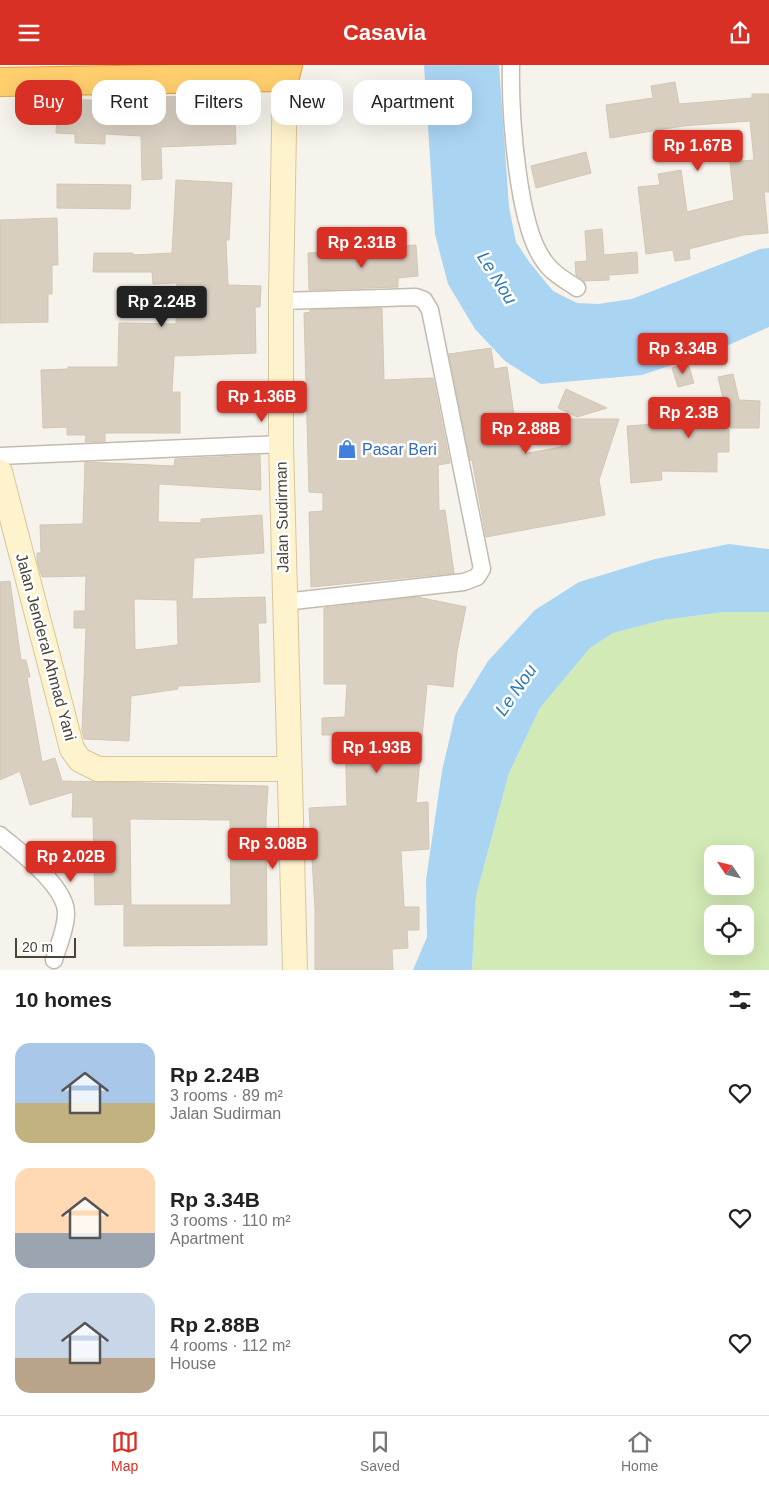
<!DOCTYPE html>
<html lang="en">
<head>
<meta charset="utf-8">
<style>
  body { margin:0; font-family:Arial,sans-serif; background:#f6f6f6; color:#222; height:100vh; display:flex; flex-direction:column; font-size:19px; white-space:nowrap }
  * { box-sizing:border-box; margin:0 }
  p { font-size:16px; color:#767676 }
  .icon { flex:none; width:28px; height:28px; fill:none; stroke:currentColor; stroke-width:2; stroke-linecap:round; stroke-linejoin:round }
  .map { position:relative; height:905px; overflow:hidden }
  .details { display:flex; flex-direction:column; background:#fff; flex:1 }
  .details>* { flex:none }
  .guide { position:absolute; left:15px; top:15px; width:500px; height:45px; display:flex; gap:10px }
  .needle { width:32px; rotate:305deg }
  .tools { position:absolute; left:704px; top:780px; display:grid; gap:10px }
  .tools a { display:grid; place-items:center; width:50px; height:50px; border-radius:10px; background:#fff; box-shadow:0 5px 20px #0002; font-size:25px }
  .scale { position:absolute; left:15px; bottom:12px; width:61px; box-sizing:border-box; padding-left:5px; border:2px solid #4b4439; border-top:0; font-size:14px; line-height:18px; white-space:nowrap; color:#4b4439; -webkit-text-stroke:4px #fff; paint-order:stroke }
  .price { position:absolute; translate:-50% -42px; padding:0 11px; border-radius:5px; background:#d93025; color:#fff; font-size:16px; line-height:32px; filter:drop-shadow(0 1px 2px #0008) }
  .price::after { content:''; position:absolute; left:50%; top:30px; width:15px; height:11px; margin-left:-8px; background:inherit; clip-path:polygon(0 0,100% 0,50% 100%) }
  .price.selected { background:#222; color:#fff }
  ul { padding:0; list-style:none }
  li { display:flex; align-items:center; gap:15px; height:125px; padding:0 15px }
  li span { display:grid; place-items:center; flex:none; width:140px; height:100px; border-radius:15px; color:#555 }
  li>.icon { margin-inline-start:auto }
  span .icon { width:60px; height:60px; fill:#fffc; stroke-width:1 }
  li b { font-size:21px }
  h2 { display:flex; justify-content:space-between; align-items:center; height:60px; padding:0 15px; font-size:21px }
  .pill { padding:0 18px; border-radius:15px; background:#fff; box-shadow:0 5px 20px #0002; font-size:18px; line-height:45px }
  .pill.selected { background:#d93025; color:#fff }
  header { display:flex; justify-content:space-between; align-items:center; height:65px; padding:0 15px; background:#d93025; color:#fff; font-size:22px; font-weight:700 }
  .menu { display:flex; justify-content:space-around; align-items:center; height:70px; border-top:1px solid #e0e0e0; background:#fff; font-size:14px; color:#767676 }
  .menu a { display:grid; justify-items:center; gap:2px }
  .menu .selected { color:#d93025 }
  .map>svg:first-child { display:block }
</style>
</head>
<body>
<header><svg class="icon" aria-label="menu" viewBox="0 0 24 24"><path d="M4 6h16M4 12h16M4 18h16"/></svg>Casavia<svg class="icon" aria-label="share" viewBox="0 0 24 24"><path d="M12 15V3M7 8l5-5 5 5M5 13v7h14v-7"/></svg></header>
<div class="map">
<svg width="769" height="905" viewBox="0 0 769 905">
  <rect width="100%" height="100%" fill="#f6f3ec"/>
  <path fill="#d2eab5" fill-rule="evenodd" d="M724,547H769V905H472L476,831L509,708L540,643L590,583L613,568L663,555ZM712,789H745V821H712ZM712,849H745V881H712Z"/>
  <path fill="#a9d4f2" d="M424,0H499L509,142L516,177L530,198L553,226L577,238L598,239L632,234L760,184L769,183V262L724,282L642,310L541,319L505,296L475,264L448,219L435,169Z
    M729,479L769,484V547H724L663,555L613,568L590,583L540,643L509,708L476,831L472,905H413L427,872L426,815L442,706L455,650L488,596L535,545L579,517L655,494Z"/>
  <path fill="#d8cfc1" stroke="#d3c7b4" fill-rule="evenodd" d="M675,17L679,39L752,33V29H769V127H764L768,168L743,170L689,184L690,194L675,196L673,185L646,189L638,122L660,120L658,109L681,105L687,147L734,135L730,97L754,95L750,56L683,61L610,73L606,40L653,33L651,21Z
    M234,31L236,79L161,82L162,114L142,115L141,71L105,69V79L75,78V69L56,68L58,34L140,37V32Z
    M586,87L591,108L536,123L531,101Z
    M176,115L232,118L229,175H226L228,220L261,221L260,242H255L256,288L174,291L172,327H180V368H105V377H85L86,370H67V362L43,363L41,305L68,304V302H118L119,258L176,259L177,218L153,219L152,207H93L94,188H133V190L172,188Z
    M57,119L131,120L130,144L57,143Z
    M57,153L58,200H52V229H48V257L0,258V155Z
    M602,164L604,190L637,187L638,208L609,210V215L584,216L576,210L575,197L587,196L585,166Z
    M416,180L418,211L398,213V222L309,225L308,188L400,184V181Z
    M382,243L384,315L433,313L450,398L438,400L439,446L445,445L454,508L311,522L309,447L323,446V428L309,427L304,248L310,247V245Z
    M491,283L494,304L507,302L515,357L518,356L523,389L561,382L570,354H619L599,415L605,450L486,472L472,395H470L449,289Z
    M688,298L694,318L678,322L672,303Z
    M733,309L739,335L760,336L759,363H730L729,360V387H717V407L661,406L662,415L631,418L627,361L669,358V355H728L718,312Z
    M566,324L607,343L577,352L558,343Z
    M260,390L261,425L159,419L158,457L201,458V454L262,450L264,488L194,493L192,534L265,532L266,558H258L260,617L178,621V624L131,631L129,676L84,674L82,666L86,563H74V546H85L86,511L42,512L37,496V488H41L40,460L83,459L85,397L174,401L175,394ZM134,534L177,535L178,580L135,585Z
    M10,516L21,595H26L30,612H27L42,697L55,693L62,716L268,721L266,755L267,880L124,881V840H231L230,755L130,754L131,839L95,840L93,752H72L73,727L30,740L20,706L0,715V517Z
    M417,532L466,542L457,586L453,622L427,619L416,738L428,737L429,784L401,786L404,842H419V865H407L408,883L392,884L393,905H315V844L309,743L347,741L345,670H322V653L345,652L347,619H324V543Z"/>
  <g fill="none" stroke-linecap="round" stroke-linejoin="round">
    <g stroke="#c2bbae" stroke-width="19">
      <path id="street" d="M511,0C510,46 517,160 544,196C552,208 565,215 577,223
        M281,236L416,232L424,235L430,245L482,504L477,512L464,517L284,537
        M0,391L281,379
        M0,770C20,787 67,822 66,849C66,864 58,881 54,895"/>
    </g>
    <g stroke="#d6c79b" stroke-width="26">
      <path id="secondary" d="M285,12L281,227V379L295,905
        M0,407L72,684L80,695L98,704H290"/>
    </g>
    <g stroke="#e0a43c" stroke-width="30">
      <path id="highway" d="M0,17L285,12L288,0"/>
    </g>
    <use href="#street" stroke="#fff" stroke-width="16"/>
    <use href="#secondary" stroke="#fff3cd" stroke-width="24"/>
    <use href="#highway" stroke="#ffcf6e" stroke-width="28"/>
  </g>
  <defs>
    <g id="shop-bare" transform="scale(1.5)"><path d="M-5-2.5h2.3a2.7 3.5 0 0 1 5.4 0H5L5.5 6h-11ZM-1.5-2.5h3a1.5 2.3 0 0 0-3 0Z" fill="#3f7fe0" stroke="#fff" stroke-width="2.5" paint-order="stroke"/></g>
  </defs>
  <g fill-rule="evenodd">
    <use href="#shop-bare" x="347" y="384"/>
  </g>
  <g text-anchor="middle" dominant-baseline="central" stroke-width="5" stroke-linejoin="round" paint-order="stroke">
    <g font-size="16" fill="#366cbe" stroke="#fff" text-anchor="start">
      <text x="362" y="384">Pasar Beri</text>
    </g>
    <g font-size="16" fill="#4b4439" stroke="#fff">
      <text transform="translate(282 452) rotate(-91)">Jalan Sudirman</text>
      <text transform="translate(46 582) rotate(75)">Jalan Jenderal Ahmad Yani</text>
    </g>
    <g font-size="18" font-style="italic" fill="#2e7ab2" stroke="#fff">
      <text transform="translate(497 213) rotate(58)">Le Nou</text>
      <text transform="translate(516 625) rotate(-55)">Le Nou</text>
    </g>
  </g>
</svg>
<div class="tools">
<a><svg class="needle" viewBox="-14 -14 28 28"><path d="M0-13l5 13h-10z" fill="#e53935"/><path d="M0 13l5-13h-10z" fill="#767676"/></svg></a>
<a><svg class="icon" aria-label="locate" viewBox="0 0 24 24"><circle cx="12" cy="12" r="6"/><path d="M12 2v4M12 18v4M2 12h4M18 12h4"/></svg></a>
</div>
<div class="scale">20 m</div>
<b class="price" style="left:698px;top:107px">Rp 1.67B</b>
<b class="price" style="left:362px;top:204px">Rp 2.31B</b>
<b class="price selected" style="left:162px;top:263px">Rp 2.24B</b>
<b class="price" style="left:683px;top:310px">Rp 3.34B</b>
<b class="price" style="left:262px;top:358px">Rp 1.36B</b>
<b class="price" style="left:689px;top:374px">Rp 2.3B</b>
<b class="price" style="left:526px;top:390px">Rp 2.88B</b>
<b class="price" style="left:377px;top:709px">Rp 1.93B</b>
<b class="price" style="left:273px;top:805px">Rp 3.08B</b>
<b class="price" style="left:71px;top:818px">Rp 2.02B</b>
<div class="guide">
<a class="pill selected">Buy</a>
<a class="pill">Rent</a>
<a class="pill">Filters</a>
<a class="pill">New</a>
<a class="pill">Apartment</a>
</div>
</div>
<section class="details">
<h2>10 homes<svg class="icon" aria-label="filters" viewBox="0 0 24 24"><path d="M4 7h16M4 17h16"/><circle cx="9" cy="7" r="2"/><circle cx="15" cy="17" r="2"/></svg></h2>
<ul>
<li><span style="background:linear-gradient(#a9c7e8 60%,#c2b280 0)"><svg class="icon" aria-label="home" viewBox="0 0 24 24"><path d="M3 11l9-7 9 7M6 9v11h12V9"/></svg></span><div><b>Rp 2.24B</b><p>3 rooms · 89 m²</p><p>Jalan Sudirman</p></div><svg class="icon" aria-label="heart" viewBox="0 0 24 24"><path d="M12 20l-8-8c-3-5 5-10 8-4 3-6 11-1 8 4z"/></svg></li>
<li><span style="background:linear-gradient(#ffd9b3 65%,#9aa5b1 0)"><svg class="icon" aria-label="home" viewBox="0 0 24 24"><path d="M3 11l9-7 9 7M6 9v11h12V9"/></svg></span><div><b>Rp 3.34B</b><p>3 rooms · 110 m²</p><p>Apartment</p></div><svg class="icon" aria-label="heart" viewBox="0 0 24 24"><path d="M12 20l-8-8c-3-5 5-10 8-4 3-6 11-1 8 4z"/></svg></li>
<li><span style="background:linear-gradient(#c9d6e8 65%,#b9a48a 0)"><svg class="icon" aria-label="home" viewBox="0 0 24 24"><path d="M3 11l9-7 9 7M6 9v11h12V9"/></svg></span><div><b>Rp 2.88B</b><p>4 rooms · 112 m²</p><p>House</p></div><svg class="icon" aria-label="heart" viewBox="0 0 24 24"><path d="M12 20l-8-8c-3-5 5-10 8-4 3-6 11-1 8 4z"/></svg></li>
</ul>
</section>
<nav class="menu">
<a class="selected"><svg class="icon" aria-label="map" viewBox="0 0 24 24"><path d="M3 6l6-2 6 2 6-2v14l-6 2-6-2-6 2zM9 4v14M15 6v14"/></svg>Map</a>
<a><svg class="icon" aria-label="saved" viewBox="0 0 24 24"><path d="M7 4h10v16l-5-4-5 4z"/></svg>Saved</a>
<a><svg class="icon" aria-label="home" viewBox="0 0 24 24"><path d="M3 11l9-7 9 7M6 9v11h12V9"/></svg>Home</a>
</nav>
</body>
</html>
